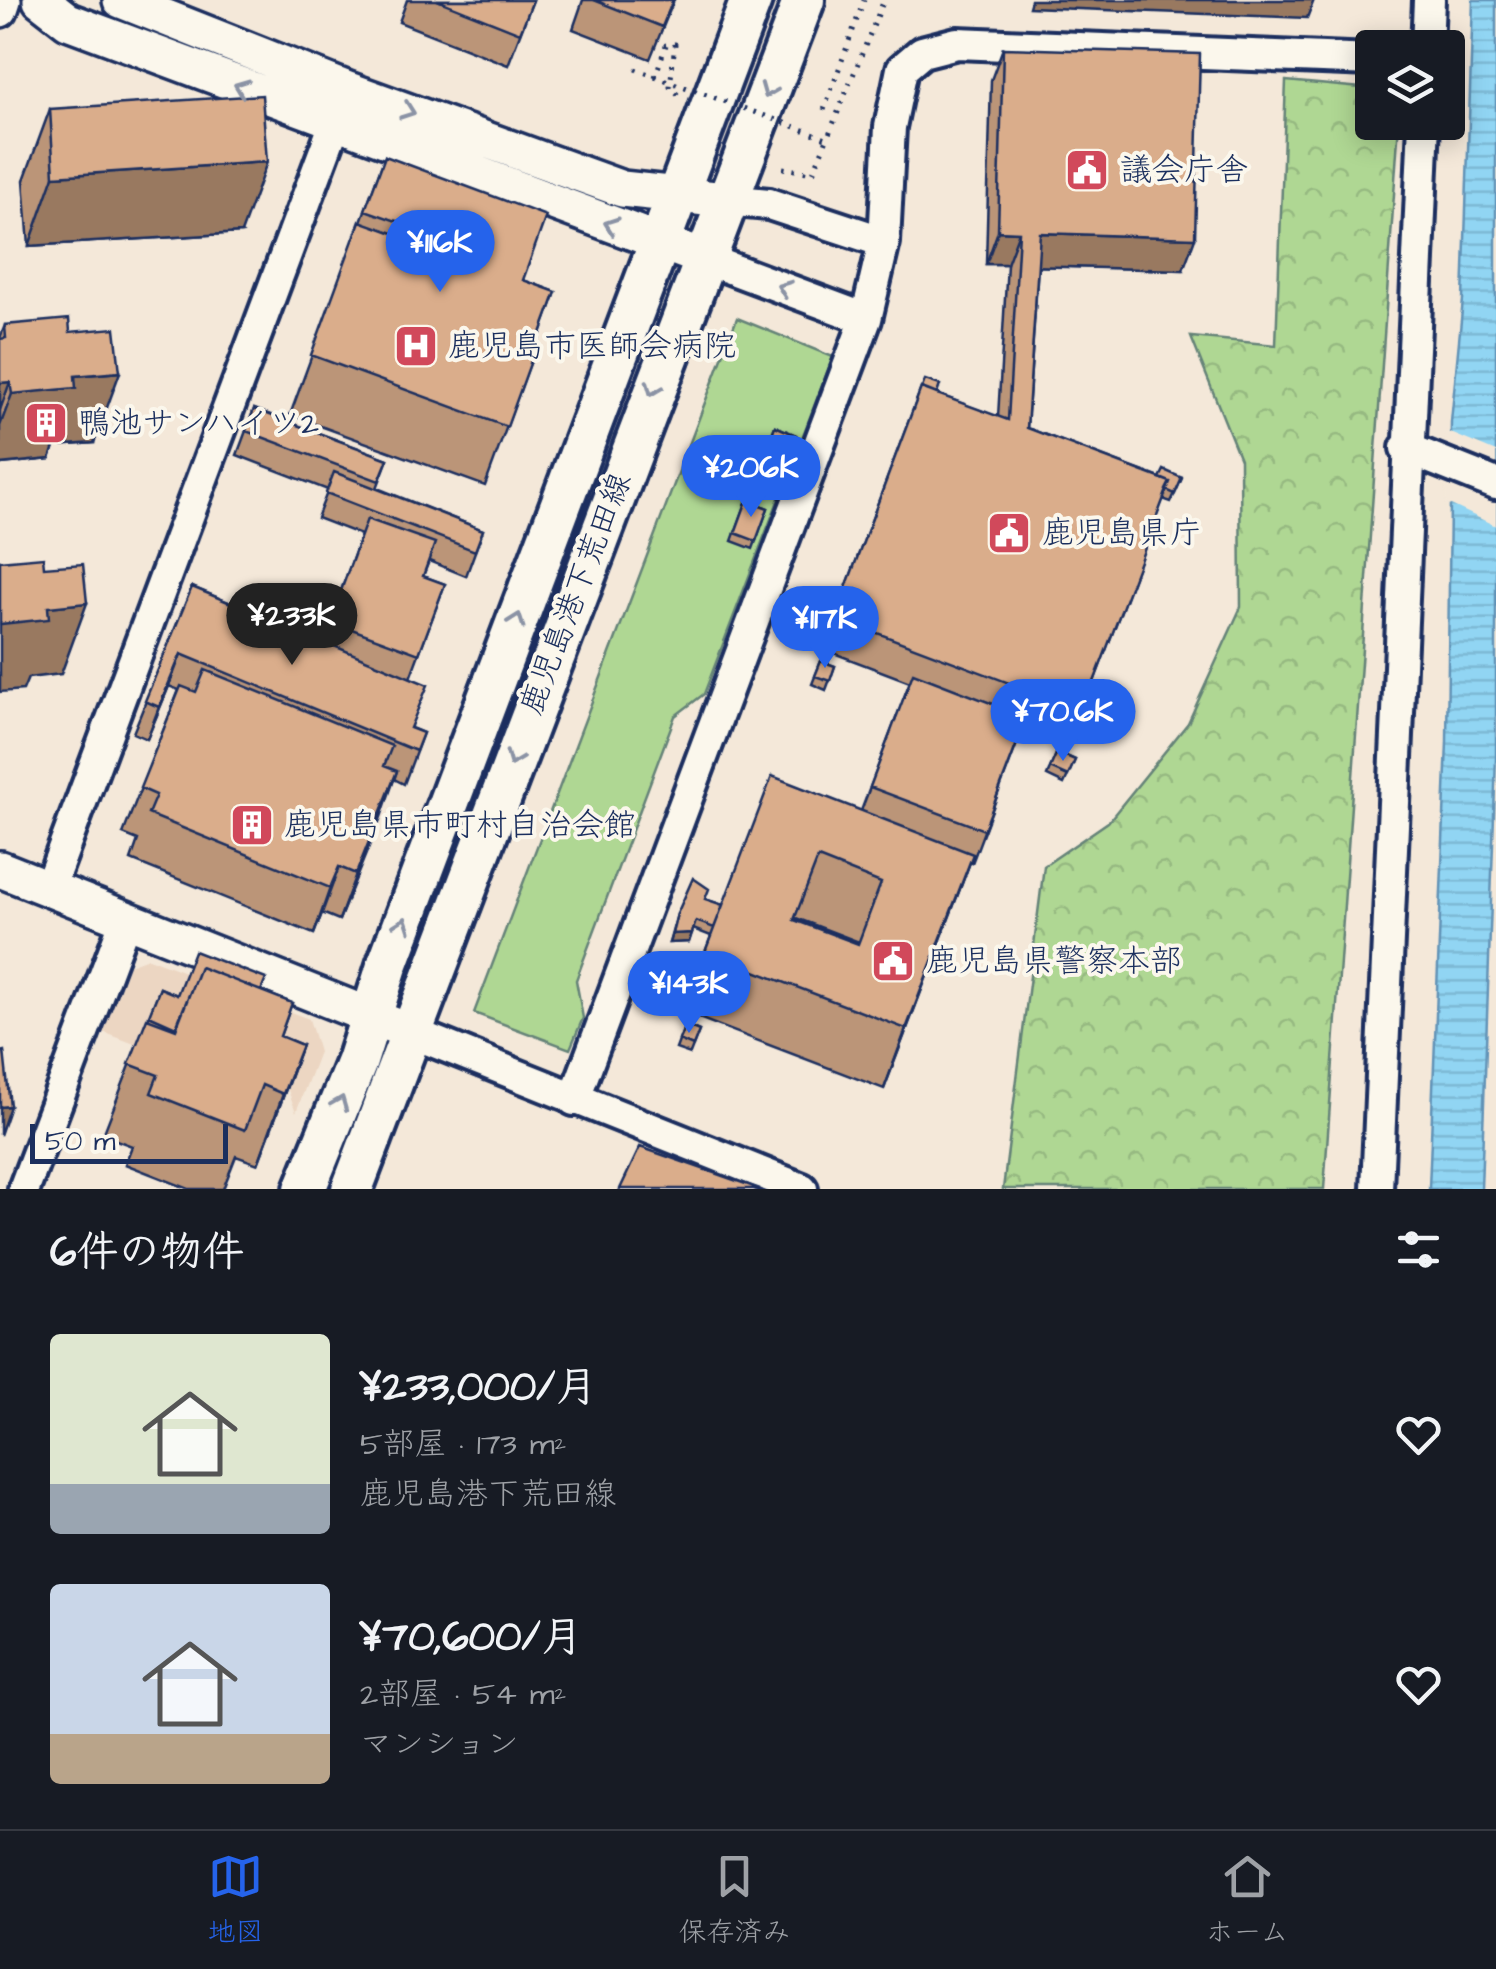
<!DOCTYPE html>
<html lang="ja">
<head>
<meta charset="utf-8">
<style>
  body { margin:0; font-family:"Architects Daughter","Klee One",sans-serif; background:#20242c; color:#f1f3f6; height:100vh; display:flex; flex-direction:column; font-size:38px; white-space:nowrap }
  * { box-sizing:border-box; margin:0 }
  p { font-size:32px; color:#9ea1a6 }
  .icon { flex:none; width:55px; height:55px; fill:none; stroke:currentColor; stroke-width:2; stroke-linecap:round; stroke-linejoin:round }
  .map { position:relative; height:1189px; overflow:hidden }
  .details { display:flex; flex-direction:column; background:#171b24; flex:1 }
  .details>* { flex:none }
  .buttons { position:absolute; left:1355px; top:30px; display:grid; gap:20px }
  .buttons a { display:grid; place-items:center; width:110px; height:110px; border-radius:10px; background:#171b24; box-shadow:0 5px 25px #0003; font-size:50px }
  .scale { position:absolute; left:30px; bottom:25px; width:198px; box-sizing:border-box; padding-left:10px; border:5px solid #1b2f5e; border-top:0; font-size:28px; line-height:35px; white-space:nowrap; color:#1b2f5e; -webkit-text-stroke:8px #fbf7ec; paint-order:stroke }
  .price { position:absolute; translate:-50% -85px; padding:0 22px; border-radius:35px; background:#2563eb; color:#fff; font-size:32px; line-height:65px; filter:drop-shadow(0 2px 5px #0008) }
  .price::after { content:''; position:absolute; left:50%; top:60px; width:30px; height:22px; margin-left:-15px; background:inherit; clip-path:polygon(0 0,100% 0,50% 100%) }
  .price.current { background:#222; color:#fff }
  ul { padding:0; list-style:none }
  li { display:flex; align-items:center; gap:30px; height:250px; padding:0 50px }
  li span { display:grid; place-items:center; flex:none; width:280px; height:200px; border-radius:10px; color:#555 }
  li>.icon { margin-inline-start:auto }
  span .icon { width:120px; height:120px; fill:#fffc; stroke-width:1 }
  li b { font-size:42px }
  h2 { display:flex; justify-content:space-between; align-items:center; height:120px; padding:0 50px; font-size:42px }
  .dock { display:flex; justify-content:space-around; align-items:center; height:140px; border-top:2px solid #363941; background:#171b24; font-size:28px; color:#9ea1a6 }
  .dock a { display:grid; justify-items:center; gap:5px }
  .dock .current { color:#2563eb }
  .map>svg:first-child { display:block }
</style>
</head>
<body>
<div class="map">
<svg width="1496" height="1189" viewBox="0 0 1496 1189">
  <defs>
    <pattern id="forest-crowns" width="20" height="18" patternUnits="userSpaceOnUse" patternTransform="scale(2.5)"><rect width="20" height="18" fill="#afd793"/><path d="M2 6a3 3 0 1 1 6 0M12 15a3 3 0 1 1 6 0" fill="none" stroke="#96b981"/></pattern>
    <pattern id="water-rules" width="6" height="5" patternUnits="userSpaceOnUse" patternTransform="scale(2.5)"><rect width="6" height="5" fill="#91d5f3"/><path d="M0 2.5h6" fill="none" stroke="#7cb7d3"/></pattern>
  </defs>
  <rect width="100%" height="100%" fill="#f4e8d9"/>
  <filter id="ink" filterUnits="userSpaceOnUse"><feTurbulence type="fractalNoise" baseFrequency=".01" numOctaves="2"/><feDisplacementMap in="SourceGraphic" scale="20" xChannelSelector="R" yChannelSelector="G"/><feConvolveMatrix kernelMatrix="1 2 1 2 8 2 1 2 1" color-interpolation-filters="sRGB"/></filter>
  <g filter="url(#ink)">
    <path fill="#ecd6c2" d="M148,958L309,1019L319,1052L296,1112L285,1082L166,1056L103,1032L129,965Z"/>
    <path fill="url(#forest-crowns)" stroke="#658378" stroke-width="2.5" d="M1286,81L1372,89V122L1399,123L1324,1189H1003L1044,866L1108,822L1188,723L1241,607L1240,459L1191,337L1276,345Z"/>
    <path fill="#afd793" stroke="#658378" stroke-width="2.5" d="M737,318L833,357L704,694L675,716L576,980L583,1018L570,1049L474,1013Z"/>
    <path fill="url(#water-rules)" stroke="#6293b7" stroke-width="2.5" d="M1473,0H1496V757L1481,1189H1429L1447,742L1451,422L1463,300Z"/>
    <path fill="#f4e8d9" d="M1446,431L1496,452V526L1451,505L1445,507Z"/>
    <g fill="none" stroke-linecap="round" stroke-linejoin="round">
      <g stroke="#1b2f5e" stroke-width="38">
        <path id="minor" d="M1427,48L1429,0
          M725,200L769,204L884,242
          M703,258L866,319
          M1406,448L1496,484
          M49,888L344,99
          M410,1032L802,1189
          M574,1100L866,319L884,242L890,127L902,69L922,52L957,43L1372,60
          M24,1189L126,919
          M1377,1189L1424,122"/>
      </g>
      <g stroke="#1b2f5e" stroke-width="42">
        <path id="tertiary" d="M41,0L68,21L703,258
          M121,0L348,90L622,189L725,200
          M0,9L3,0
          M0,869L410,1032"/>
      </g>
      <g stroke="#1b2f5e" stroke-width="48">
        <path id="secondary" d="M305,1189L357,1061L387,966L751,0
          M352,1189L804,0"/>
      </g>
      <path stroke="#1b2f5e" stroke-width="5" stroke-dasharray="2.5 8" stroke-linecap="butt" d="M655,77L666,45L675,44L670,87L682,99
        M824,110L864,0
        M783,168L813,173L884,0"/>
      <use href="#minor" stroke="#fbf7ec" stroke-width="30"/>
      <use href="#tertiary" stroke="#fbf7ec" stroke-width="35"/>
      <use href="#secondary" stroke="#fbf7ec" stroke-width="40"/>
      <path stroke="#1b2f5e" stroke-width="5" stroke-dasharray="2.5 8" stroke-linecap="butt" d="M635,69L829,139"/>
    </g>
    <path fill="#bb9578" stroke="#1b2f5e" stroke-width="2.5" fill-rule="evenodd" d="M407,0H533L508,65L399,22Z
      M583,0H674L650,59L573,29Z
      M1003,48L1183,270L1038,266L1027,428L1160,478H1182L1171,502L1163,499L1071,743L1024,725L972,863L970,862L884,1089L683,1012L711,936L693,929L689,942L669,943L677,914L705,899L723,905L861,811L910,682L823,649L921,388L998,417L1007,264H986L991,80ZM796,918L859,942L858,944L795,920Z
      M50,109L241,233L29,246L24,180Z
      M385,156L523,280L556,292L485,486L290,415Z
      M5,325L70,332L94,443L54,446L50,459L0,464V338Z
      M254,409L388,459L377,488L483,530L466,576L429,561L423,576L445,584L410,678L411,728L423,733L404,784L394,779L339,920L322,913L314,934L131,860L138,840L123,834L179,690L169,686L147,739L133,733L192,587L323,641L361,535L317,518L328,490L237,455Z
      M775,426L796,435L778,484L757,476Z
      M747,500L768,508L753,549L732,541Z
      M821,661L835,666L826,690L812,684Z
      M1057,752L1075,760L1064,784L1047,776Z
      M160,988L177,995L261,991L292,1003L280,1036L302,1045L276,1116L258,1164L236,1156L223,1189H189L125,1164L132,1146L103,1135Z
      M685,1025L699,1031L690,1054L676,1049Z"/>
    <path fill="#997961" stroke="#1b2f5e" stroke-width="2.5" d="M1031,0H1314L1307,18L1029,7Z
      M267,162L241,233L29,246L54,176Z
      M998,231L1019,232L1007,264H986Z
      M1040,233L1195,238L1183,270L1028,266Z
      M120,372L94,443L54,446L50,459L0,464V426L12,394L75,376Z
      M10,382L0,410V383Z
      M87,603L61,674L28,678L23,690L0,692V624L48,607Z
      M181,654L169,686L147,739L159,707Z
      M397,771L381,817L339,920L356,874Z
      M973,854L951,913L884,1089L906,1029Z
      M339,867L322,913L314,934L330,888Z
      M692,933L689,942L669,943L672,934Z
      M302,1045L276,1116L258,1164L283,1094Z
      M10,1106L0,1135V1107Z"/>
    <path fill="#daad8b" stroke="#1b2f5e" stroke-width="2.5" fill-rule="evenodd" d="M437,0H533L520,33Z
      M594,0H673L662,27Z
      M1003,48L1200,54L1195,238L1040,233L1027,428L1170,482L1083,711L835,617L921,388L1008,420L1019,232L998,231Z
      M262,95L267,162L54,176L50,109Z
      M385,156L546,216L523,280L556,292L507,427L311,355L360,221L404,237L408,225L365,210Z
      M69,319L70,332L115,328L120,372L75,376L76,388L12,394L10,382L0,383V339L6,338L5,325Z
      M925,380L940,385L937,394L922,388Z
      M254,409L388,459L379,481L246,431Z
      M775,426L796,435L784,467L763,459Z
      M1164,470L1182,478L1175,494L1166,490L1170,482L1160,478Z
      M334,472L483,530L475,551L326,493Z
      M747,500L768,508L756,541L735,533Z
      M367,519L435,543L423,576L445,584L419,654L330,621Z
      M43,557L44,567L83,564L87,603L48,607L49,619L0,624V561Z
      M192,587L428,685L410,728L423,733L416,751L181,654L159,707L145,701Z
      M821,661L835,666L830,681L815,676Z
      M205,670L392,746L384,766L397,771L356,874L339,867L330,888L148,814L156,795L140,788L181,686L196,692Z
      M913,673L1027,717L984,830L870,787Z
      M1057,752L1075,760L1068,776L1050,768Z
      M772,776L973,854L906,1029L705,952ZM818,858L881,883L858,944L794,920Z
      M693,878L709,889L705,899L723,905L714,928L696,921L692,933L672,934L677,914Z
      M194,951L266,979L261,991L200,967L176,1027L149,1015L160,988L177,995Z
      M200,967L292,1003L280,1036L302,1045L283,1094L262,1085L245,1130L151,1093L158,1075L129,1064L147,1018L176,1029Z
      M685,1025L699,1031L693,1046L679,1040Z
      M4,1051L10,1106L0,1107V1052Z
      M640,1147L760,1189H620Z"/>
    <defs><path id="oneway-chevron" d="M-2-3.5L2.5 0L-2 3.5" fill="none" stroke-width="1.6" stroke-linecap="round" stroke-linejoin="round" transform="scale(2.5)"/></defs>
    <g stroke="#8b93a5">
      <use href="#oneway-chevron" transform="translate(241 87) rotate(-159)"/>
      <use href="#oneway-chevron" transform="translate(768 91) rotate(112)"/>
      <use href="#oneway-chevron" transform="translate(408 111) rotate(20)"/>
      <use href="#oneway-chevron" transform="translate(611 225) rotate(-160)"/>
      <use href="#oneway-chevron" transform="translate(784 288) rotate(-159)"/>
      <use href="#oneway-chevron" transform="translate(653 389) rotate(111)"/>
      <use href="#oneway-chevron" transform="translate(517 620) rotate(-70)"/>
      <use href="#oneway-chevron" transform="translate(513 759) rotate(111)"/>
      <use href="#oneway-chevron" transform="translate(403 924) rotate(-70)"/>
      <use href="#oneway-chevron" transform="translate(340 1103) rotate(-68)"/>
    </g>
  </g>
  <defs>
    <g id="civic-square" transform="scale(2.25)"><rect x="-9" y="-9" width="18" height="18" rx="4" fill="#d1495b" stroke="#fbf7ec"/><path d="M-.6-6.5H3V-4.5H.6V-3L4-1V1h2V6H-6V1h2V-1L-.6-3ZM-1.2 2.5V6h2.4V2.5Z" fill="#fff"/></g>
    <g id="hospital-square" transform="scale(2.25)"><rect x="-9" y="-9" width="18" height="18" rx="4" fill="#d1495b" stroke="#fbf7ec"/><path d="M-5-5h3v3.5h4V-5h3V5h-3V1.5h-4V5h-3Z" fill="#fff"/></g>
    <g id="building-square" transform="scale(2.25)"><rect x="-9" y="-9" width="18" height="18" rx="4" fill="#d1495b" stroke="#fbf7ec"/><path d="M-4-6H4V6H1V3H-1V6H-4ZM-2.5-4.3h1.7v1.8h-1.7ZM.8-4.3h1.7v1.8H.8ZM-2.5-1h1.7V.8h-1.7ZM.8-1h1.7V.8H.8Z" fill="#fff"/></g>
  </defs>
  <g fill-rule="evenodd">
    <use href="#civic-square" x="1087" y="170"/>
    <use href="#hospital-square" x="416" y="346"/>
    <use href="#building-square" x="46" y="423"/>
    <use href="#civic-square" x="1009" y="533"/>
    <use href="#building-square" x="252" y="825"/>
    <use href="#civic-square" x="893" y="961"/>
  </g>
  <g text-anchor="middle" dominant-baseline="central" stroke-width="8" stroke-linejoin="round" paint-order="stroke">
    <g font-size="32" fill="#1b2f5e" stroke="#fbf7ec" text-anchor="start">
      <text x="1120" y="170">議会庁舎</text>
      <text x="448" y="346">鹿児島市医師会病院</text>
      <text x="78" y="423">鴨池サンハイツ2</text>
      <text x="1042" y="533">鹿児島県庁</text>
      <text x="284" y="825">鹿児島県市町村自治会館</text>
      <text x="926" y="961">鹿児島県警察本部</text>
    </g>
    <g font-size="32" fill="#1b2f5e" stroke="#fbf7ec">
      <text transform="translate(576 594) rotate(-69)">鹿児島港下荒田線</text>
    </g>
  </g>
</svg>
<div class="buttons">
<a><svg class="icon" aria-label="layers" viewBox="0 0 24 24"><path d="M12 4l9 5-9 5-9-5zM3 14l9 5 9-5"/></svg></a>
</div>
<div class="scale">50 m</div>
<b class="price" style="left:440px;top:295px">¥116K</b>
<b class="price" style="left:751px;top:520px">¥206K</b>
<b class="price current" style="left:292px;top:668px">¥233K</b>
<b class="price" style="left:825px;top:671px">¥117K</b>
<b class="price" style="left:1063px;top:764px">¥70.6K</b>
<b class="price" style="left:689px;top:1036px">¥143K</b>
</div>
<section class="details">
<h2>6件の物件<svg class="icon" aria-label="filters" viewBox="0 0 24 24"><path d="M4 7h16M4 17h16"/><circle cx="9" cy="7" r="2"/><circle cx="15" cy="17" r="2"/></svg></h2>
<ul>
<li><span style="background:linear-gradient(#dfe7d0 75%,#9aa5b1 0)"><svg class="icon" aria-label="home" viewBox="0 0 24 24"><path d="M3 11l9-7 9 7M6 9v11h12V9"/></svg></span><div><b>¥233,000/月</b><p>5部屋 · 173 m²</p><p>鹿児島港下荒田線</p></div><svg class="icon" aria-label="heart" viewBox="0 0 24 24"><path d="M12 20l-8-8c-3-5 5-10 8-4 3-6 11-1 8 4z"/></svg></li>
<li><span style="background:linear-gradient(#c9d6e8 75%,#b9a48a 0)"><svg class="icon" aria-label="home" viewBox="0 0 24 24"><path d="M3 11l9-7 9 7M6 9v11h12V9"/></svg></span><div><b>¥70,600/月</b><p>2部屋 · 54 m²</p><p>マンション</p></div><svg class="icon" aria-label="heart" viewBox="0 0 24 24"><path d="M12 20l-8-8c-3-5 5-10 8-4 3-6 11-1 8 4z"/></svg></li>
</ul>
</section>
<nav class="dock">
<a class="current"><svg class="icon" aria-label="map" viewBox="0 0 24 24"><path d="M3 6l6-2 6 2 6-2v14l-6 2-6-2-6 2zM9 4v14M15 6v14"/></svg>地図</a>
<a><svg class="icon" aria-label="saved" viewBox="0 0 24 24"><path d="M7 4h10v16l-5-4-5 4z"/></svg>保存済み</a>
<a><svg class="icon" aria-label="home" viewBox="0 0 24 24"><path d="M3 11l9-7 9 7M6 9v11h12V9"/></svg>ホーム</a>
</nav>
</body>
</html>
